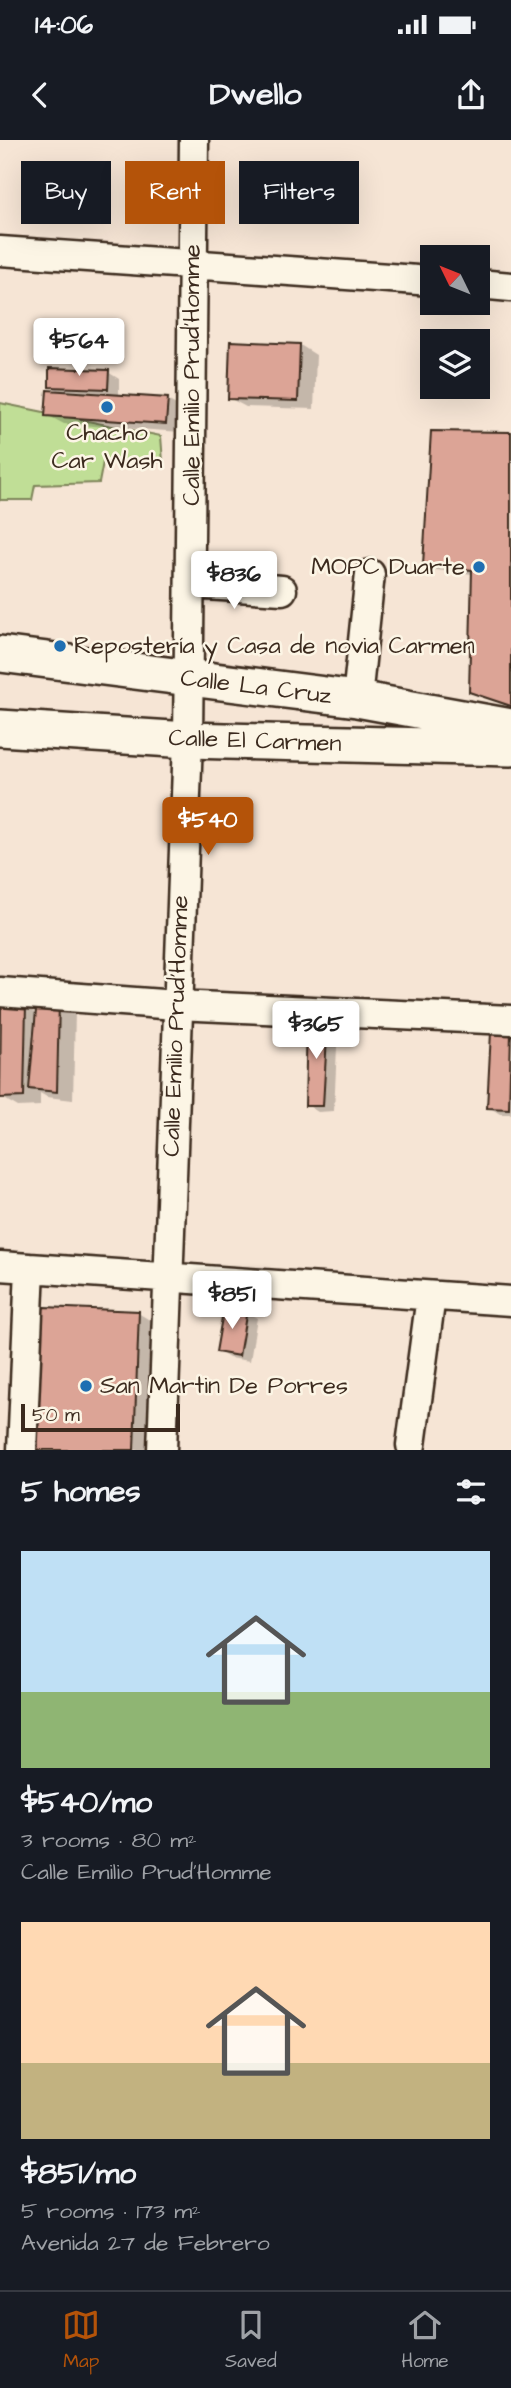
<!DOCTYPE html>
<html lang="en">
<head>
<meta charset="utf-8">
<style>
  body { margin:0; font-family:"Architects Daughter",sans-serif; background:#242831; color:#f1f3f6; height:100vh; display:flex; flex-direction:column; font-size:26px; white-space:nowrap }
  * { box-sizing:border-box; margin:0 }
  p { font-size:23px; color:#9ea1a6 }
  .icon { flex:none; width:38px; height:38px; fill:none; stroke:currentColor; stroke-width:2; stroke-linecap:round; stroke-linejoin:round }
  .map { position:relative; height:1310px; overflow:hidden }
  .sheet { display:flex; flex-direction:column; background:#171b24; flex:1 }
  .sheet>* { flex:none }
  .hud { position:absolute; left:21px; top:21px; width:469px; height:63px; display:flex; gap:14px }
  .needle { width:46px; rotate:313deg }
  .controls { position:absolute; left:420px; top:105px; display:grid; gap:14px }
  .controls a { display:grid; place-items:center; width:70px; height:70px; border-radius:0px; background:#171b24; box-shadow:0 7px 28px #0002; font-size:35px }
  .scale { position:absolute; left:21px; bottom:18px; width:159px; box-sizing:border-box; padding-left:7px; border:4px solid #3b2a1e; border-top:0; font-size:19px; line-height:24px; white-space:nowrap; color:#3b2a1e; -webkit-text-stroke:5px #fcf5e5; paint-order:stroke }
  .price { position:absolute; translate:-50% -60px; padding:0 16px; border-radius:7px; background:#fff; color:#222; font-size:23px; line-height:46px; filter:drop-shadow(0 2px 4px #0008) }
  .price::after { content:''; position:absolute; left:50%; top:42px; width:21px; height:16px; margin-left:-10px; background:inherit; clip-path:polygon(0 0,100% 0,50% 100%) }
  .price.on { background:#b45309; color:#fff }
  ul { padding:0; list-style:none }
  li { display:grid; align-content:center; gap:14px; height:371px; padding:0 21px }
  li span { display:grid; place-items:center; height:217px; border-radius:0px; color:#555 }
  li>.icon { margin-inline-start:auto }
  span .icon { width:126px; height:126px; fill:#fffc; stroke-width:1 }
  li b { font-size:30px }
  h2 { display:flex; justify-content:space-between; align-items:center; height:84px; padding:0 21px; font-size:30px }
  .tag { padding:0 24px; border-radius:0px; background:#171b24; box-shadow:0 7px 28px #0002; font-size:24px; line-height:63px }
  .tag.on { background:#b45309; color:#fff }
  .status { display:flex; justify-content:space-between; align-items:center; height:49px; padding:0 35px; background:#171b24; direction:ltr }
  .status svg { height:19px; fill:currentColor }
  header { display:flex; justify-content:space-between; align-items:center; height:91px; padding:0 21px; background:#171b24; font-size:32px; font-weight:700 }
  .tab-bar { display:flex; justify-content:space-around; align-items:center; height:98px; border-top:2px solid #363941; background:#171b24; font-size:19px; color:#9ea1a6 }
  .tab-bar a { display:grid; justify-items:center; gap:4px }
  .tab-bar .on { color:#b45309 }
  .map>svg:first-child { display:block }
</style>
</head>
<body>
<div class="status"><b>14:06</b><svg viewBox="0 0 49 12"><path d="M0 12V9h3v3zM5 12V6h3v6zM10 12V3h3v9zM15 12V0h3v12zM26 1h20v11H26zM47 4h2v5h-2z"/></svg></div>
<header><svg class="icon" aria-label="back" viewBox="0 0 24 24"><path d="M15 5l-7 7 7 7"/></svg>Dwello<svg class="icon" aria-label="share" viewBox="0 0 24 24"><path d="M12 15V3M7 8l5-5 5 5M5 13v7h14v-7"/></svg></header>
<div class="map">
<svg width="511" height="1310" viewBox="0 0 511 1310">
  <rect width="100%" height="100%" fill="#f6e5d5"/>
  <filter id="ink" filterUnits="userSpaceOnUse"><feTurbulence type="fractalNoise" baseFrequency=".0143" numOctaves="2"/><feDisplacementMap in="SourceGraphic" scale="14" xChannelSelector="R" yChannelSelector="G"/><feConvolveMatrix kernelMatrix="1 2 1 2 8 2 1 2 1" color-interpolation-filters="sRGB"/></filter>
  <g filter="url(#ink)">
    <path fill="#c0de96" stroke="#7e845a" stroke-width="2" d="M0,263L161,296L163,322H103L99,343L35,345L32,360H0Z"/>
    <path fill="#0003" d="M300,205L316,215L314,269L246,267L229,258Z
      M108,232L119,239V257L167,260L184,269L182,292L64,284L47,275L62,253L51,246Z
      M511,294V567L471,551L473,434L436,430L425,424Z
      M59,863L75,872L73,960L47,957L40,953V966L18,967L1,957L25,867L37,874Z
      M309,881L338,886L334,971L318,972L307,965Z
      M492,894H511V974H500L489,967Z
      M246,1172L257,1178L250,1221L229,1218L218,1211Z
      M138,1173L158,1185L154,1310H37L39,1182Z"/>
    <path fill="#dca496" stroke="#3b2a1e" stroke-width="2" d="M230,201L300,204L298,261L228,259Z
      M49,228L109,230L108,249L49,247Z
      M47,250L168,258L166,284L45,276Z
      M431,291L511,292V566L469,552L472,430L423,425Z
      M37,859L59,861L57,952L29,949Z
      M1,864L26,865L24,957L0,958Z
      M328,878L323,966H305L307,879Z
      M491,892H511L509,969L487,968Z
      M224,1166L247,1170L239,1216L216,1212Z
      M44,1167L139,1171L134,1310H36L38,1181Z"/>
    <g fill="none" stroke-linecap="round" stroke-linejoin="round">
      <g stroke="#3b2a1e" stroke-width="33">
        <path id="minor" d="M0,111L432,141
          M478,144L511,147
          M190,444L282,450
          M357,559L370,434
          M0,852L176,865L511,880
          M0,1126L511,1161
          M411,1305L431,1156
          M22,1310L30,1128
          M162,1310L188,600L194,0"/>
      </g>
      <g stroke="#3b2a1e" stroke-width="40">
        <path id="major" d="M0,514L357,559L511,587
          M0,588L188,600L511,608"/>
      </g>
      <use href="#minor" stroke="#fcf5e5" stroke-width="28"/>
      <use href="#major" stroke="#fcf5e5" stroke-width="35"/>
    </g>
  </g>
  <g fill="#1f6fb2" stroke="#fcf5e5" stroke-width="2.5">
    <circle cx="107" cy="267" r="7"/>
    <circle cx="479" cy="427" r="7"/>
    <circle cx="60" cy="506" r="7"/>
    <circle cx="86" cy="1246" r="7"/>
  </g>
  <g text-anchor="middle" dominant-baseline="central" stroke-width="5" stroke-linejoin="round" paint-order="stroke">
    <g font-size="24" fill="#3b2a1e" stroke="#fcf5e5">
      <text transform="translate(192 235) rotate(-90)">Calle Emilio Prud'Homme</text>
      <text transform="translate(256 547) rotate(7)">Calle La Cruz</text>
      <text transform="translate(255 601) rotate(2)">Calle El Carmen</text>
      <text transform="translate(176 886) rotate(-88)">Calle Emilio Prud'Homme</text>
    </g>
    <g font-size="24" fill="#3b2a1e" stroke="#fcf5e5" text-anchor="start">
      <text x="107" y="293" text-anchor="middle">Chacho<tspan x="107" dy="28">Car Wash</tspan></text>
      <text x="465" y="427" text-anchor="end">MOPC Duarte</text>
      <text x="74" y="506">Repostería y Casa de novia Carmen</text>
      <text x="100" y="1246">San Martin De Porres</text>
    </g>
  </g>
</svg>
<div class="controls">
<a><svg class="needle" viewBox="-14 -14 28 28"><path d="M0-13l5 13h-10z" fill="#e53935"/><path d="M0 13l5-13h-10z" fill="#9ea1a6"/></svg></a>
<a><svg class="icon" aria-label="layers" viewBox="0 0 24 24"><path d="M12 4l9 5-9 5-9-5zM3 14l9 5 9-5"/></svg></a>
</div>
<div class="scale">50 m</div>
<b class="price" style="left:79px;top:238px">$564</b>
<b class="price" style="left:234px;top:471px">$836</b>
<b class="price on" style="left:208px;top:717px">$540</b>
<b class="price" style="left:316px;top:921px">$365</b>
<b class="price" style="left:232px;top:1191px">$851</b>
<div class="hud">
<a class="tag">Buy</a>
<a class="tag on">Rent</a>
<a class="tag">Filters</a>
</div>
</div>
<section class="sheet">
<h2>5 homes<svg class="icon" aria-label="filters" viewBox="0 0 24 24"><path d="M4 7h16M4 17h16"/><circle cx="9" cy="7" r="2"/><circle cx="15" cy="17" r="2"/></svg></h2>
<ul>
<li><span style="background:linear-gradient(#bfe0f5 65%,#8fb573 0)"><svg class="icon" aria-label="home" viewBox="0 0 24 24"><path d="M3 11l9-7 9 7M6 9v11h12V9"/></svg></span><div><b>$540/mo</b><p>3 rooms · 80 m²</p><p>Calle Emilio Prud'Homme</p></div></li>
<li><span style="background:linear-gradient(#ffd9b3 65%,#c2b280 0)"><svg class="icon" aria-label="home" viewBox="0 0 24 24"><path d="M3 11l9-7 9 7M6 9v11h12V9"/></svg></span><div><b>$851/mo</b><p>5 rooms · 173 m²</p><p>Avenida 27 de Febrero</p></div></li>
</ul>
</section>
<nav class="tab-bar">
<a class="on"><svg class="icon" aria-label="map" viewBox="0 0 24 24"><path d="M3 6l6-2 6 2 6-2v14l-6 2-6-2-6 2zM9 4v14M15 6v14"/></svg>Map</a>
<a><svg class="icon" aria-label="saved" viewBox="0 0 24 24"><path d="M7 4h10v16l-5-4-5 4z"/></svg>Saved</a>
<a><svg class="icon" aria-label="home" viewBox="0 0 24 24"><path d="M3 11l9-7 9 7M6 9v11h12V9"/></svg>Home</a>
</nav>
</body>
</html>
